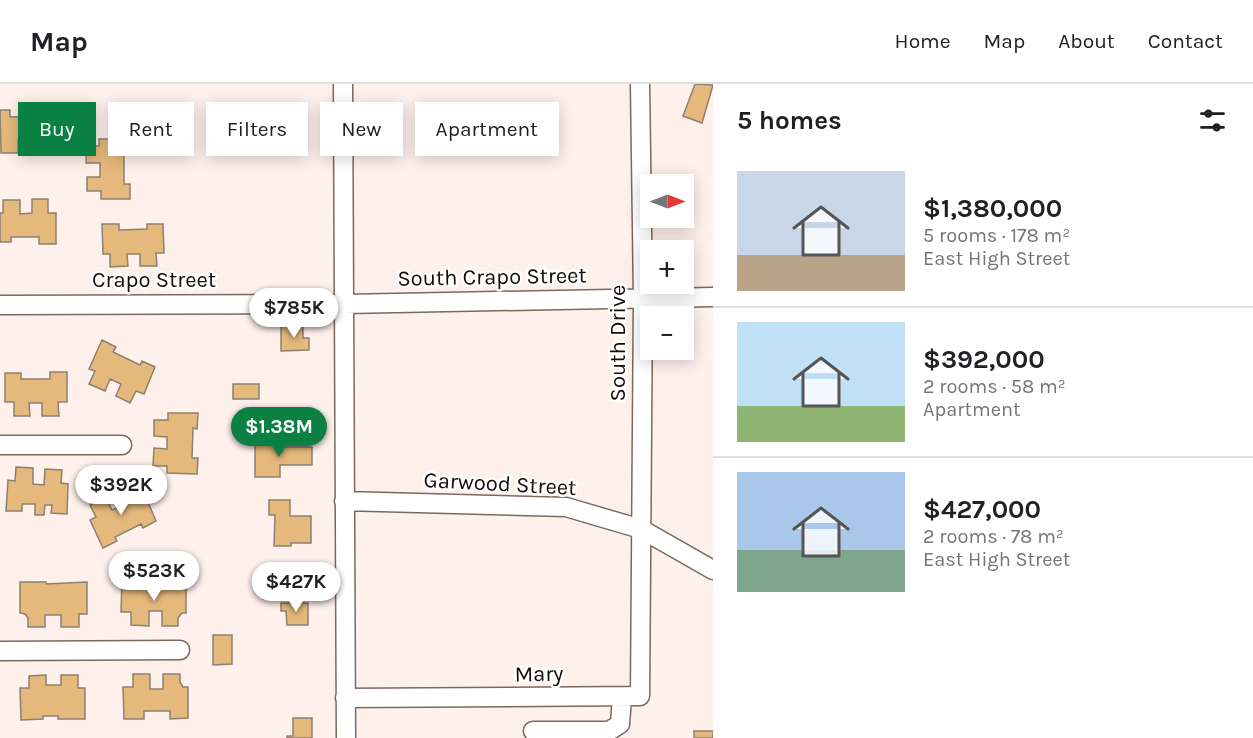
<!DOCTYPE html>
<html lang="en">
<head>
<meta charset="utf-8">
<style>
  body { margin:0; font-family:Karla,sans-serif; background:#f6f6f6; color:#202124; height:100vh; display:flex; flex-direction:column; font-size:22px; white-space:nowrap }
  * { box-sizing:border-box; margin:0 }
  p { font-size:20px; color:#757577 }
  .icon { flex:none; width:33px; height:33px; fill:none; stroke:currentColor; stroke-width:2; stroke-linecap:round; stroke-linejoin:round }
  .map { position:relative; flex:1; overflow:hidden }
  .details { display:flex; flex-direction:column; background:#fff; width:540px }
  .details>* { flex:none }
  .hud { position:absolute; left:18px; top:18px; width:570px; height:54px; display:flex; gap:12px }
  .needle { width:39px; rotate:90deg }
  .tools { position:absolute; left:640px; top:90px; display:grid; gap:12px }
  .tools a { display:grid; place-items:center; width:54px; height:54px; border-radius:0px; background:#fff; box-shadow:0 3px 15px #0003; font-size:30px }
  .price { position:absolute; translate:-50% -51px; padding:0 14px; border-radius:21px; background:#fff; color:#222; font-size:20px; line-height:39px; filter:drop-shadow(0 2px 3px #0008) }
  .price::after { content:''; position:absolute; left:50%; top:36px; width:18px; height:14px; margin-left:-9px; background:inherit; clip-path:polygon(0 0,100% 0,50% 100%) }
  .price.on { background:#0b8043; color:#fff }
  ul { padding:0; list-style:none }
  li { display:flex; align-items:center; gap:18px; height:150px; padding:0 24px }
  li+li { border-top:2px solid #e0e0e0 }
  li span { display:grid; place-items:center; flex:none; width:168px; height:120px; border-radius:0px; color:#555 }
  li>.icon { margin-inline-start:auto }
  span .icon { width:72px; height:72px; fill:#fffc; stroke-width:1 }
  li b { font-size:26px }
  h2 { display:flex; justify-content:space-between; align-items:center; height:72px; padding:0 24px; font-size:26px }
  .pill { padding:0 21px; border-radius:0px; background:#fff; box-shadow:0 3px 15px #0003; font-size:21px; line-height:54px }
  .pill.on { background:#0b8043; color:#fff }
  header { display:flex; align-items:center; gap:36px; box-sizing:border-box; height:84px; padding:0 30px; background:#fff; border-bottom:2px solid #e0e0e0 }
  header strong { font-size:28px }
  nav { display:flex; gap:33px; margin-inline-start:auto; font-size:21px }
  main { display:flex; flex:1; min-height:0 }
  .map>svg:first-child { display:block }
</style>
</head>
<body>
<header>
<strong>Map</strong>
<nav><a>Home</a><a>Map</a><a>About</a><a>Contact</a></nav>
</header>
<main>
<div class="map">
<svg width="713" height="654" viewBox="0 0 713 654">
  <rect width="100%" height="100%" fill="#fef0ea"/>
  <path fill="#e5b97b" stroke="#8c8070" stroke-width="1.5" d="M695,0L713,1L702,39L683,32Z
    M0,26H10V33L41,32V26H54L55,55H48V69H31V56H18V69H1Z
    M99,55H130V71H124V100H130V115H101V107H87V93H100V79H86V62H99Z
    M32,115H48V129H56V160H39V153H11V158H0V129H3V116H20V130L32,129Z
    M102,140H119V146L147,145V140H163L164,169H156L157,182H140V170H127L128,182L110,183V170H103Z
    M303,241V254H309V266L281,267V242Z
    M102,256L116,263L113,268L140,281L142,277L155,283L144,310L136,307L130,319L116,312L121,300L110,295L105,307L89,300L95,287L89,285Z
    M50,288H67V318H58L59,332H42V319H29L30,332H14V318H5V289H21V295H50Z
    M233,300H259V315H233Z
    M168,329H198L197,345L193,344L192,374H198L197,390L167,389V382H153L154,364L167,365V353L154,352V336H168Z
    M255,358H283V363H312V381H280V393H255Z
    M16,383L33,384V400L44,401L45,385L62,386L61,399L68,400L67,430L51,429L52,421H45L44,431H35V420H22V427H6L8,396L15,397Z
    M132,401L137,414L145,411L156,437L143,444L141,440L115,453L117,457L103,464L90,436L96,433L90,421L106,413L112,426L123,421L117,408Z
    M269,416H290V432H311V459H291V462H274L275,431H269Z
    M122,497H148V504L162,505V497H186V529H182L178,534V542H162V527H149V542L131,541V528H121Z
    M20,498H46V500L87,498V530H79V543H61V531H45V543H28V534L25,530L20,529Z
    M263,499H280V515H263Z
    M281,519H308V541H287L286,527H281Z
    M213,551H232V580L213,581Z
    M133,590H150V605H163V590H180V598L183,603H188V634L170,635V627H144V635H124L123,603H133Z
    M46,591V601H61V591H78V604H85V635H58V632H43V635L21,636L20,604H29V592Z
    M293,634H312V654H287V652H293Z
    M694,647H713V654H694Z"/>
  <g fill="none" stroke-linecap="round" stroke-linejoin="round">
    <g stroke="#7b685f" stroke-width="21">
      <path id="minor" d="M343,0L346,654
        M0,221L345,220L713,213
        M0,361H122
        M344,417L566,423L641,445L713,486
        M0,567L180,566
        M345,614L640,612L643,214L640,0
        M533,647H609L620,640L622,613"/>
    </g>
    <use href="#minor" stroke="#fff" stroke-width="18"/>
  </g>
  <g text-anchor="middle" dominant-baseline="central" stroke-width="5" stroke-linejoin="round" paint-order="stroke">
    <g font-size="22" fill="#120b08" stroke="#fff">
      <text transform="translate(492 193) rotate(-1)">South Crapo Street</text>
      <text x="154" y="196">Crapo Street</text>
      <text transform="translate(618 259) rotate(-90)">South Drive</text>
      <text transform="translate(500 400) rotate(3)">Garwood Street</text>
      <text transform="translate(539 590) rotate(-1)">Mary</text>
    </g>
  </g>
</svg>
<div class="tools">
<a><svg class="needle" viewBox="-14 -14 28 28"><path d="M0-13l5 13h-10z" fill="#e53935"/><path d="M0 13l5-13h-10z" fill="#757577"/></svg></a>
<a>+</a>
<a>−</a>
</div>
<b class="price" style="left:294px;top:255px">$785K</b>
<b class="price on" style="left:279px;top:374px">$1.38M</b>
<b class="price" style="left:121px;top:432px">$392K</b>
<b class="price" style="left:154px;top:518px">$523K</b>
<b class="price" style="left:296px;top:529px">$427K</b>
<div class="hud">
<a class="pill on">Buy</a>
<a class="pill">Rent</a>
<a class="pill">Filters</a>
<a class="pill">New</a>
<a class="pill">Apartment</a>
</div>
</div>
<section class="details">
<h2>5 homes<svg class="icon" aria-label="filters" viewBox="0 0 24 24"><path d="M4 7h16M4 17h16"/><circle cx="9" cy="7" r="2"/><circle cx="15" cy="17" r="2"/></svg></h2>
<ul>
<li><span style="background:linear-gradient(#c9d6e8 70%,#b9a48a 0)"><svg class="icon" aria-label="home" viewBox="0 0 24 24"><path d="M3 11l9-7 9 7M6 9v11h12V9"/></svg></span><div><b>$1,380,000</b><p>5 rooms · 178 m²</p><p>East High Street</p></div></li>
<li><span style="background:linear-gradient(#bfe0f5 70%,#8fb573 0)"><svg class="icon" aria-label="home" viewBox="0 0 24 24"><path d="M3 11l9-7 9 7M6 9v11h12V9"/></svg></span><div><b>$392,000</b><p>2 rooms · 58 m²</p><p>Apartment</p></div></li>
<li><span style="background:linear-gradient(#a9c7e8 65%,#7fa58c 0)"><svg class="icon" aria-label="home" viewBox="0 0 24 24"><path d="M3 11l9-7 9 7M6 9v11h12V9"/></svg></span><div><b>$427,000</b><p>2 rooms · 78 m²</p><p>East High Street</p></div></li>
</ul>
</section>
</main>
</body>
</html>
